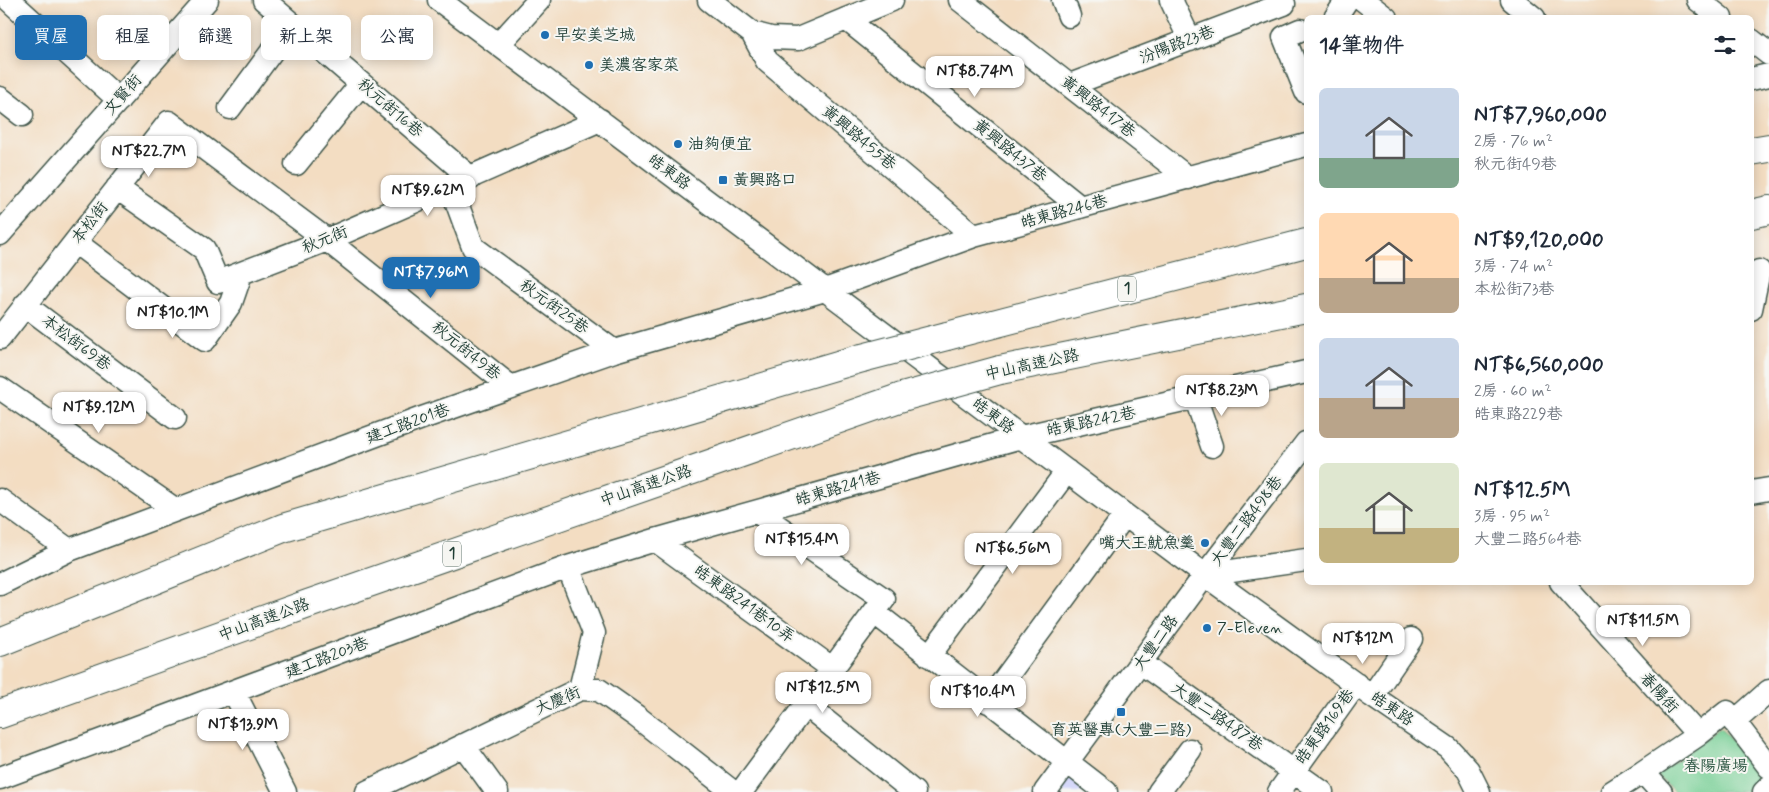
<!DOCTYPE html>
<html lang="zh-TW">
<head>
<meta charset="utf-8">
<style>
  body { margin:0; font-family:Mynerve,"LXGW WenKai TC",sans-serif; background:#f2f2f3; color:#1f2937; height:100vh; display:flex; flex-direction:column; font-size:19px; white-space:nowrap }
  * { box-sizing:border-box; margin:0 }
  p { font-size:16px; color:#747a83 }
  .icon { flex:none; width:28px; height:28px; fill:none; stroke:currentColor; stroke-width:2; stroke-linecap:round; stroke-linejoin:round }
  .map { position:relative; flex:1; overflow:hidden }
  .panel { position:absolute; left:1304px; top:15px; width:450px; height:570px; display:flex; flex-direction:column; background:#fff; border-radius:8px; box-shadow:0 2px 12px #0003 }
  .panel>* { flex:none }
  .hud { position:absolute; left:15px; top:15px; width:475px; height:45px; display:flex; gap:10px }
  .price { position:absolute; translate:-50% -42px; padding:0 11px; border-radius:10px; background:#fff; color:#222; font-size:16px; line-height:32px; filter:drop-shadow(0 1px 2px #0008) }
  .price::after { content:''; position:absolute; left:50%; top:30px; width:15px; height:11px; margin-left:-8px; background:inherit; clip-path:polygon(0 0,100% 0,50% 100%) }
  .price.current { background:#1f6fb2; color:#fff }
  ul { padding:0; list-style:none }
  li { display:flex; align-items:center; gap:15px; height:125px; padding:0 15px }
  li span { display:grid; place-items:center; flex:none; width:140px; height:100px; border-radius:8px; color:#555 }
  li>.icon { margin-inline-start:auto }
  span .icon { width:60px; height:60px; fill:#fffc; stroke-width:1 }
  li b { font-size:21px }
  h2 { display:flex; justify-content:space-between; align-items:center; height:60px; padding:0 15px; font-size:21px }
  .pill { padding:0 18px; border-radius:8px; background:#fff; box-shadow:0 2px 12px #0003; font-size:18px; line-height:45px }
  .pill.current { background:#1f6fb2; color:#fff }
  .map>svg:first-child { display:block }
</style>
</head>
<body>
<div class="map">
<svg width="1769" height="792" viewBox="0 0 1769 792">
  <rect width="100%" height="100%" fill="#f6f6f2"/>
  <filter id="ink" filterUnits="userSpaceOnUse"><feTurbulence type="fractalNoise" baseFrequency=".02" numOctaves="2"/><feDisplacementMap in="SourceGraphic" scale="10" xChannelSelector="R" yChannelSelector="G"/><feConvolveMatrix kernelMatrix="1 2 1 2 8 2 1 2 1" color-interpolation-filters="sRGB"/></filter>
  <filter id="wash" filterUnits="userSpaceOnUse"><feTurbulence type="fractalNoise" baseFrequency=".0096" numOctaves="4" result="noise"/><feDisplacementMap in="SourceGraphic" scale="20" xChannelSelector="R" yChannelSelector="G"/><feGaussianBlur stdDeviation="1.12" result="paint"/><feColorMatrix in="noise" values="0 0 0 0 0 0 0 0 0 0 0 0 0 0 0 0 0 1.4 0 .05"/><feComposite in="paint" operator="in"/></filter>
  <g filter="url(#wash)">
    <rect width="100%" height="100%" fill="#f3ddc2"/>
    <path fill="#d5d8f9" d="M1070,769L1099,792H1053Z"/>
    <path fill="#77cf95" stroke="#4b8664" d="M1720,727L1762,778L1750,792H1674L1657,775Z"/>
  </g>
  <g filter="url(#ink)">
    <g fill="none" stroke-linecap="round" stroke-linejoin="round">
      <g stroke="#3f5549" stroke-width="25">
        <path id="minor" d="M9,0L119,100
          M264,0L471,178
          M439,0L1205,575L1372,696L1448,748L1468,770L1479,792
          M709,0L752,33L771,38L798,39L892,0
          M960,0L1188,178
          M1063,0L1069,16
          M1171,0L1190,40
          M1363,0L1386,18
          M1512,0L1534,18
          M1698,0L1721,18
          M1335,18L1347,0
          M846,19L1080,207
          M1300,30L1284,37L1306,92
          M752,33L767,61L974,236
          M1751,40L1769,54
          M499,44L539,0
          M1751,79L1769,75
          M1070,85L1284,4
          M0,98L22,115
          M230,108L292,24
          M296,164L361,84
          M451,187L473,247L614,351
          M117,188L204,249L218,282L327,240L600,120
          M0,234L207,0
          M75,242L205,340L231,303L241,274
          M25,305L175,418
          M1751,309L1759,271
          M0,338L169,122L327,240L511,387
          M0,388L176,510
          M1196,399L1212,446
          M1751,492L1769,489
          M0,500L69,550
          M655,540L833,669
          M568,567L594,633L580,689
          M1205,575L1306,560
          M1561,582L1698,735
          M0,584L69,550L422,418L614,351L825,290L974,236L1306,145
          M875,613L1106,792
          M929,656L1067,471
          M1141,663L1322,792
          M234,692L285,792
          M1372,696L1411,639
          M988,702L1125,515
          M806,705L914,792
          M1734,722L1769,691
          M463,745L497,792
          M0,778L568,567L655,540L1021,437L1306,372
          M367,792L580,689L599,690L636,716L733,792
          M741,792L884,599L757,512
          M1045,792L1205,575L1306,443
          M1159,792L1190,750
          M1279,792L1356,684
          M1612,792L1643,772
          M1661,792L1643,772L1698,735L1727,712L1769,767
          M1764,792L1769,787"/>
      </g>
      <g stroke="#3f5549" stroke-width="30">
        <path id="highway" d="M1751,151L1769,148
          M1751,214L1769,210
          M947,336L1306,243
          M1000,370L1306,308
          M0,642L283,528L862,358
          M0,714L308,604L902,397"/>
      </g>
      <use href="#minor" stroke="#fff" stroke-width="22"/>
      <use href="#highway" stroke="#fff" stroke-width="28"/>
      <g stroke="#3f5549" stroke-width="30" stroke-linecap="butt">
        <path id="highway-bridge" d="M862,358L947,336
          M902,397L1000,370"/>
      </g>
      <use href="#highway-bridge" stroke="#fff" stroke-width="28"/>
    </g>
  </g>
  <g fill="#1f6fb2" stroke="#f6f6f2" stroke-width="2">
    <circle cx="545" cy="35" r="5"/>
    <circle cx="589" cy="65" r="5"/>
    <circle cx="678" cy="144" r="5"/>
    <rect x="718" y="175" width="10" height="10" rx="2.5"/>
    <circle cx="1205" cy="543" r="5"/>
    <circle cx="1207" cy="628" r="5"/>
    <rect x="1116" y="707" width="10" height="10" rx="2.5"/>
  </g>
  <g text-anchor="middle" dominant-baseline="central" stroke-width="4" stroke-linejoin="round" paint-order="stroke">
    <g fill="#f6f6f2" stroke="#60746d" stroke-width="1">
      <rect x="1118" y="276.5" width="18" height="25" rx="4"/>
      <rect x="443" y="541.5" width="18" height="25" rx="4"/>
    </g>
    <g font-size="15" font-weight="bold" fill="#1f3d34">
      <text x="1127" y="289">1</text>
      <text x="452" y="554">1</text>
    </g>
    <g font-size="16" fill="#1f3d34" stroke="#f6f6f2" text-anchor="start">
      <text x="555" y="35">早安美芝城</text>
      <text x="599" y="65">美濃客家菜</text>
      <text x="688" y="144">油夠便宜</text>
      <text x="733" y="180">黃興路口</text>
      <text x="1195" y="543" text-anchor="end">嘴大王魷魚羹</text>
      <text x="1217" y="628">7-Eleven</text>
      <text x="1121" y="730" text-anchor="middle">育英醫專(大豐二路)</text>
    </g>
    <g font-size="16" fill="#1f3d34" stroke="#f6f6f2">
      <text transform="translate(1177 45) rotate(-21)">汾陽路23巷</text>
      <text transform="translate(123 95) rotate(-49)">文賢街</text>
      <text transform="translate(1098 107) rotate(38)">黃興路417巷</text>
      <text transform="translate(390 108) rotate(41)">秋元街16巷</text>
      <text transform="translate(859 138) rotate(40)">黃興路455巷</text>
      <text transform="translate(1010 151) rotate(39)">黃興路437巷</text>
      <text transform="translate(669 172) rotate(37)">皓東路</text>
      <text transform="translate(1064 212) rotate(-15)">皓東路246巷</text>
      <text transform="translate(90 223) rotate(-52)">本松街</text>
      <text transform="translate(325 240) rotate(-22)">秋元街</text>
      <text transform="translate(554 307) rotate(36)">秋元街25巷</text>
      <text transform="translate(76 343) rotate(37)">本松街69巷</text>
      <text transform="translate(466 351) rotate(39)">秋元街49巷</text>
      <text transform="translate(1032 365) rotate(-12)">中山高速公路</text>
      <text transform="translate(993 416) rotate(37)">皓東路</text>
      <text transform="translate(1091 422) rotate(-12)">皓東路242巷</text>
      <text transform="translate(408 424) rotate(-20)">建工路201巷</text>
      <text transform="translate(646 486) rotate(-19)">中山高速公路</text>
      <text transform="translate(838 489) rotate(-16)">皓東路241巷</text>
      <text transform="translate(1247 521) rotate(-53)">大豐二路498巷</text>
      <text transform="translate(744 604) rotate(36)">皓東路241巷10弄</text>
      <text transform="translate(264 620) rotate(-20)">中山高速公路</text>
      <text transform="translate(1156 643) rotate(-54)">大豐二路</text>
      <text transform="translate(327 658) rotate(-21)">建工路203巷</text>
      <text transform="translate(1659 693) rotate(48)">春陽街</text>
      <text transform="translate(558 701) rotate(-23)">大慶街</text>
      <text transform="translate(1392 709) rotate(34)">皓東路</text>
      <text transform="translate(1217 717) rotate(35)">大豐二路487巷</text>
      <text transform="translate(1325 727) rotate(-54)">皓東路169巷</text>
    </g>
    <g font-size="16" fill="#315a47" stroke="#f6f6f2">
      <text x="1716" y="766">春陽廣場</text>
    </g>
  </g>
</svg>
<b class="price" style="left:975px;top:98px">NT$8.74M</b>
<b class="price" style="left:149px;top:178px">NT$22.7M</b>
<b class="price" style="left:428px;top:217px">NT$9.62M</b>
<b class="price current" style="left:431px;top:299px">NT$7.96M</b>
<b class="price" style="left:173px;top:339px">NT$10.1M</b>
<b class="price" style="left:1222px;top:417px">NT$8.23M</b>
<b class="price" style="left:99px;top:434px">NT$9.12M</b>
<b class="price" style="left:802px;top:566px">NT$15.4M</b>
<b class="price" style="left:1013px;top:575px">NT$6.56M</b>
<b class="price" style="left:1643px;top:647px">NT$11.5M</b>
<b class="price" style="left:1363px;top:665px">NT$12M</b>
<b class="price" style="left:823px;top:714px">NT$12.5M</b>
<b class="price" style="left:978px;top:718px">NT$10.4M</b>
<b class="price" style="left:243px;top:751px">NT$13.9M</b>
<div class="hud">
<a class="pill current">買屋</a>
<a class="pill">租屋</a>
<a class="pill">篩選</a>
<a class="pill">新上架</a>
<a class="pill">公寓</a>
</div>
<section class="panel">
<h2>14筆物件<svg class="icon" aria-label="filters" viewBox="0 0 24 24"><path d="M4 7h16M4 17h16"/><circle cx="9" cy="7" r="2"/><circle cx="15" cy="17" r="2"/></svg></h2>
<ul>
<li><span style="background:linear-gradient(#c9d6e8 70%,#7fa58c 0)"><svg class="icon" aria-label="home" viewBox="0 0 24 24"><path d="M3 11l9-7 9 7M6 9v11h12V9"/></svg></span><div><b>NT$7,960,000</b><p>2房 · 76 m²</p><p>秋元街49巷</p></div></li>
<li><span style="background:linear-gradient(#ffd9b3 65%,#b9a48a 0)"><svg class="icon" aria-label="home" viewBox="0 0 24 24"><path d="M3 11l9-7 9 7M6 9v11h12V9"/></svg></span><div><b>NT$9,120,000</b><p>3房 · 74 m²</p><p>本松街73巷</p></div></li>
<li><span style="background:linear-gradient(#c9d6e8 60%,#b9a48a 0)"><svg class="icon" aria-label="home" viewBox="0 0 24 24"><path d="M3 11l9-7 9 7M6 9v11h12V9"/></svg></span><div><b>NT$6,560,000</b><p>2房 · 60 m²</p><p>皓東路229巷</p></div></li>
<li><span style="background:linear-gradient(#dfe7d0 65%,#c2b280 0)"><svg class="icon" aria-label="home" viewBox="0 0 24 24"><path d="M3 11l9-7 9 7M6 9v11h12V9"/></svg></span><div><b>NT$12.5M</b><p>3房 · 95 m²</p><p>大豐二路564巷</p></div></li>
</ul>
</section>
</div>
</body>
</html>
